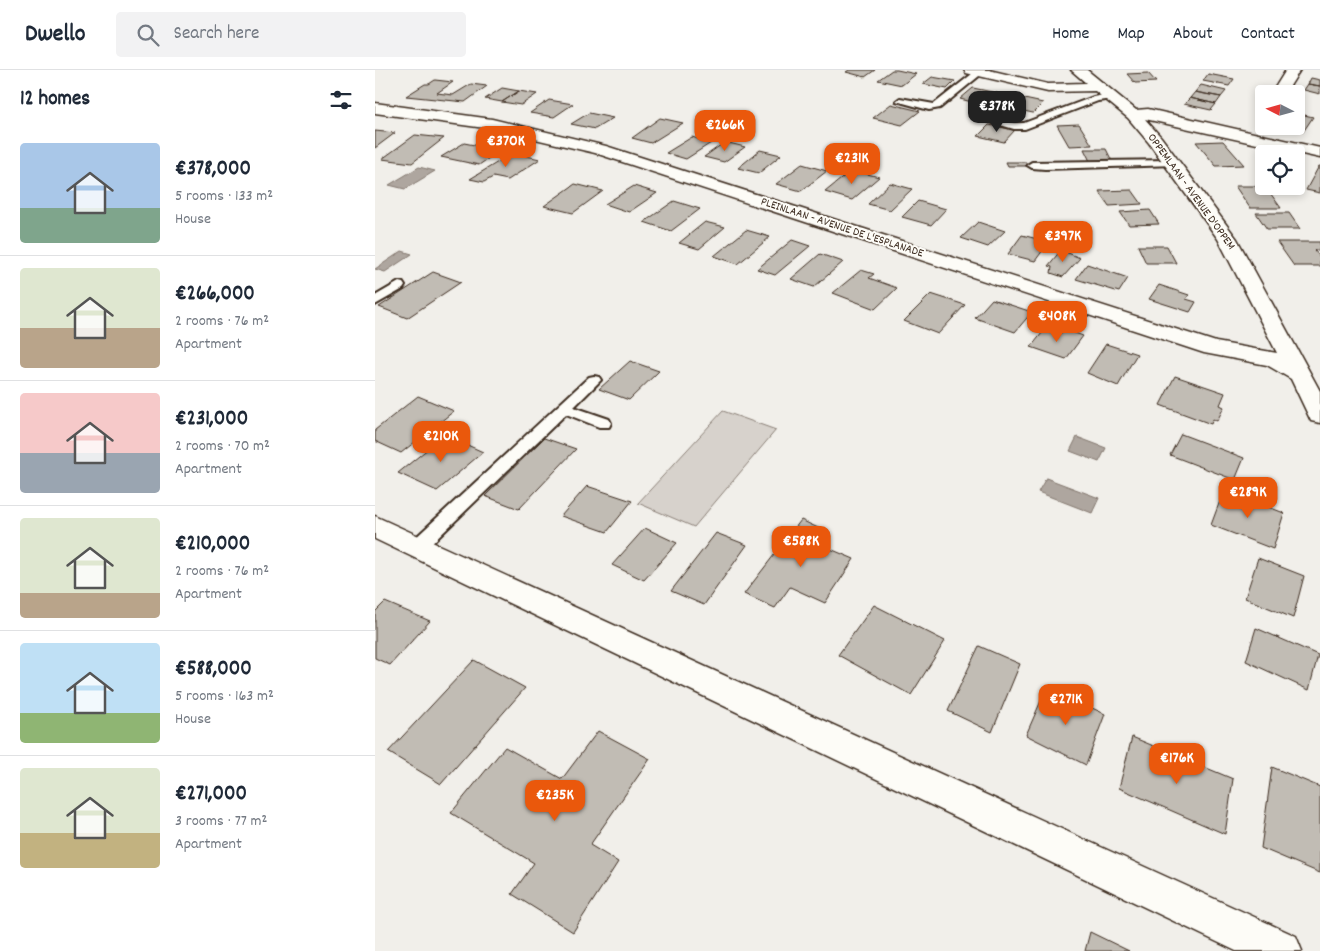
<!DOCTYPE html>
<html lang="en">
<head>
<meta charset="utf-8">
<style>
  body { margin:0; font-family:Dekko,sans-serif; background:#f2f2f3; color:#1f2937; height:100vh; display:flex; flex-direction:column; font-size:19px; white-space:nowrap }
  * { box-sizing:border-box; margin:0 }
  p { font-size:16px; color:#747a83 }
  .icon { flex:none; width:28px; height:28px; fill:none; stroke:currentColor; stroke-width:2; stroke-linecap:round; stroke-linejoin:round }
  .map { position:relative; flex:1; overflow:hidden }
  .details { display:flex; flex-direction:column; background:#fff; width:375px }
  .details>* { flex:none }
  .needle { width:32px; rotate:276deg }
  .fabs { position:absolute; left:880px; top:15px; display:grid; gap:10px }
  .fabs a { display:grid; place-items:center; width:50px; height:50px; border-radius:5px; background:#fff; box-shadow:0 2px 8px #0003; font-size:25px }
  .price { position:absolute; translate:-50% -42px; padding:0 11px; border-radius:10px; background:#ea580c; color:#fff; font-size:16px; line-height:32px; filter:drop-shadow(0 1px 2px #0008) }
  .price::after { content:''; position:absolute; left:50%; top:30px; width:15px; height:11px; margin-left:-8px; background:inherit; clip-path:polygon(0 0,100% 0,50% 100%) }
  .price.on { background:#222; color:#fff }
  ul { padding:0; list-style:none }
  li { display:flex; align-items:center; gap:15px; height:125px; padding:0 20px }
  li+li { border-top:1px solid #e0e1e3 }
  li span { display:grid; place-items:center; flex:none; width:140px; height:100px; border-radius:5px; color:#555 }
  li>.icon { margin-inline-start:auto }
  span .icon { width:60px; height:60px; fill:#fffc; stroke-width:1 }
  li b { font-size:21px }
  h2 { display:flex; justify-content:space-between; align-items:center; height:60px; padding:0 20px; font-size:21px }
  header { display:flex; align-items:center; gap:30px; box-sizing:border-box; height:70px; padding:0 25px; background:#fff; border-bottom:1px solid #e0e1e3 }
  header strong { font-size:24px }
  nav { display:flex; gap:28px; margin-inline-start:auto; font-size:18px }
  .search { width:350px; height:45px; background:#f2f2f3; display:flex; align-items:center; gap:12px; box-sizing:border-box; padding:0 18px; border-radius:5px; color:#747a83; font-size:19px }
  main { display:flex; flex:1; min-height:0 }
  .map>svg:first-child { display:block }
</style>
</head>
<body>
<header>
<strong>Dwello</strong>
<div class="search"><svg class="icon" aria-label="search" viewBox="0 0 24 24"><circle cx="10" cy="10" r="6"/><path d="M15 15l6 6"/></svg>Search here</div>
<nav><a>Home</a><a>Map</a><a>About</a><a>Contact</a></nav>
</header>
<main>
<section class="details">
<h2>12 homes<svg class="icon" aria-label="filters" viewBox="0 0 24 24"><path d="M4 7h16M4 17h16"/><circle cx="9" cy="7" r="2"/><circle cx="15" cy="17" r="2"/></svg></h2>
<ul>
<li><span style="background:linear-gradient(#a9c7e8 65%,#7fa58c 0)"><svg class="icon" aria-label="home" viewBox="0 0 24 24"><path d="M3 11l9-7 9 7M6 9v11h12V9"/></svg></span><div><b>€378,000</b><p>5 rooms · 133 m²</p><p>House</p></div></li>
<li><span style="background:linear-gradient(#dfe7d0 60%,#b9a48a 0)"><svg class="icon" aria-label="home" viewBox="0 0 24 24"><path d="M3 11l9-7 9 7M6 9v11h12V9"/></svg></span><div><b>€266,000</b><p>2 rooms · 76 m²</p><p>Apartment</p></div></li>
<li><span style="background:linear-gradient(#f6c9c9 60%,#9aa5b1 0)"><svg class="icon" aria-label="home" viewBox="0 0 24 24"><path d="M3 11l9-7 9 7M6 9v11h12V9"/></svg></span><div><b>€231,000</b><p>2 rooms · 70 m²</p><p>Apartment</p></div></li>
<li><span style="background:linear-gradient(#dfe7d0 75%,#b9a48a 0)"><svg class="icon" aria-label="home" viewBox="0 0 24 24"><path d="M3 11l9-7 9 7M6 9v11h12V9"/></svg></span><div><b>€210,000</b><p>2 rooms · 76 m²</p><p>Apartment</p></div></li>
<li><span style="background:linear-gradient(#bfe0f5 70%,#8fb573 0)"><svg class="icon" aria-label="home" viewBox="0 0 24 24"><path d="M3 11l9-7 9 7M6 9v11h12V9"/></svg></span><div><b>€588,000</b><p>5 rooms · 163 m²</p><p>House</p></div></li>
<li><span style="background:linear-gradient(#dfe7d0 65%,#c2b280 0)"><svg class="icon" aria-label="home" viewBox="0 0 24 24"><path d="M3 11l9-7 9 7M6 9v11h12V9"/></svg></span><div><b>€271,000</b><p>3 rooms · 77 m²</p><p>Apartment</p></div></li>
</ul>
</section>
<div class="map">
<svg width="945" height="881" viewBox="0 0 945 881">
  <rect width="100%" height="100%" fill="#f1efea"/>
  <filter id="ink" filterUnits="userSpaceOnUse"><feTurbulence type="fractalNoise" baseFrequency=".02" numOctaves="2"/><feDisplacementMap in="SourceGraphic" scale="10" xChannelSelector="R" yChannelSelector="G"/><feConvolveMatrix kernelMatrix="1 2 1 2 8 2 1 2 1" color-interpolation-filters="sRGB"/></filter>
  <g filter="url(#ink)">
    <path fill="#d7d2cc" stroke="#897e75" d="M348,341L401,360L319,457L263,433Z"/>
    <path fill="#aea69f" stroke="#80746b" d="M44,97L60,101L30,119L14,115Z
      M27,181L37,184L10,202L0,199Z
      M702,367L731,378L724,392L695,381Z
      M671,408L724,428L717,443L663,422Z"/>
    <path fill="#c1bcb4" stroke="#3b2a1e" d="M474,0H500L490,7L471,2Z
      M517,0H522L541,4L527,15L503,10Z
      M773,3L781,12L760,13L752,4Z
      M833,4L859,9L854,16L828,11Z
      M557,7L580,11L572,19L548,14Z
      M936,8L945,10V16L933,14Z
      M60,10L78,12L62,23L78,25L96,14L112,16L90,32L31,26L50,14H54Z
      M933,14L945,16V24L929,20Z
      M826,15L851,21L846,27L820,22Z
      M127,18L144,21L127,32L110,29Z
      M598,18L622,23L609,35L585,29Z
      M144,21L162,24L146,35L127,32Z
      M820,22L846,27L841,34L815,28Z
      M640,27L668,33L658,43L630,37Z
      M815,28L841,34L836,40L809,34Z
      M174,30L198,34L179,47L155,43Z
      M516,34L545,41L527,55L498,48Z
      M214,43L238,48L220,59L196,54Z
      M921,43L938,47L928,62L902,56H921Z
      M285,48L308,53L276,73L257,68Z
      M704,54L717,75L694,76L682,55Z
      M614,55L640,60L629,72L603,66Z
      M0,61L20,63L0,78Z
      M40,65L69,68L37,93L7,89Z
      M317,67L336,73L311,89L291,83Z
      M848,71L869,95L841,96L821,72Z
      M350,72L370,77L349,92L329,87Z
      M89,73L126,80L104,95L66,87Z
      M709,79H731L738,93H716Z
      M385,80L406,85L384,103L363,98Z
      M138,83L165,89L133,110L118,107L109,112L95,109Z
      M631,92H651L652,96H633Z
      M427,94L452,101L426,121L401,114Z
      M944,96H945V123L931,120Z
      M477,100L504,107L477,130L450,122Z
      M515,113L537,119L515,140L493,134Z
      M200,114L228,121L198,143L169,136Z
      M259,116L282,123L254,142L230,134Z
      M860,116H890L906,138H875Z
      M757,120L767,134L734,136L724,121Z
      M299,131L325,139L296,161L269,152Z
      M543,131L571,139L556,155L527,147Z
      M775,140L784,154L754,155L745,142Z
      M881,143H914L925,159H892Z
      M330,152L350,157L324,179L304,173Z
      M603,152L630,161L613,177L586,168Z
      M371,160L395,167L363,194L339,186Z
      M647,165L674,172L660,191L633,184Z
      M417,170L435,176L400,205L382,199Z
      M902,172H945V180H939L945,187V196H919Z
      M763,176H792L801,193H771Z
      M686,180L705,188L688,207L676,203L677,197L673,196Z
      M445,184L468,192L439,217L416,209Z
      M712,194L753,208L744,222L701,209Z
      M486,200L499,204L494,208L522,218L500,239L458,223Z
      M58,202L86,212L32,248L4,237Z
      M784,215L814,225L811,229L821,232L815,242L774,229Z
      M556,224L590,235L563,264L529,251Z
      M617,229L657,242L640,262L600,248Z
      M671,258L686,263L689,259L708,266L691,289L656,277Z
      M731,274L762,284L743,316L712,303Z
      M255,291L284,301L254,330L224,319Z
      M800,306L850,323L845,335L849,337L842,351L838,349L836,354L785,335Z
      M43,326L79,341L26,383L0,371V360Z
      M806,364L869,388L860,410L795,385Z
      M70,365L108,382L62,421L23,403Z
      M169,368L201,379L144,439L110,426Z
      M212,416L257,431L232,462L186,446Z
      M849,420L909,443L898,479L836,455Z
      M426,450L454,463L446,475L479,489L450,533L415,517L400,538L369,524Z
      M270,458L302,473L269,510L237,495Z
      M341,463L372,475L329,535L296,521Z
      M883,488L929,506L918,548L870,528Z
      M10,532L55,551L15,595L0,588V542Z
      M499,535L570,571L536,625L463,585Z
      M881,558L943,585L934,620L871,591Z
      M604,576L645,594L617,662L573,641Z
      M99,590L150,618L66,714L13,682Z
      M672,617L730,644L711,695L651,665Z
      M223,661L275,689L215,775L243,792L198,862L137,824L159,793L76,743L130,677L187,709Z
      M757,667L858,709L850,764L744,718Z
      M897,697L945,717V803L886,778Z
      M715,862L754,881H710Z"/>
    <g fill="none" stroke-linecap="round" stroke-linejoin="round">
      <g stroke="#3b2a1e" stroke-width="4">
        <path id="lane" d="M602,0L609,2L565,38L554,40L521,31L525,28L559,34Z
          M734,24L737,25V29L723,31L650,59H639L609,50L614,47L639,53H649L718,27Z
          M797,90L802,93L801,95L670,99L657,98L652,95L657,92Z
          M24,212L28,213L30,216L28,219L0,235V226Z
          M219,306L224,307L226,310L199,337L234,349L236,353L234,357H224L191,344L49,481L43,483L37,481L35,476L37,471L214,307Z"/>
      </g>
      <g stroke="#3b2a1e" stroke-width="3">
        <path id="street" d="M589,0H614L673,14L711,13L696,0H712L761,40L773,39L945,78V88L770,49L786,67L862,169L945,321V353L936,351L916,309L892,295L829,283L220,83L117,59L0,43V33L117,49L231,76L841,272L902,283L843,169L774,73L753,48L720,21L673,22L591,3Z
          M911,0H925L910,24H896Z
          M0,446L921,866L927,881H861L0,469Z"/>
      </g>
      <use href="#lane" fill="#fdfcf7" fill-rule="evenodd"/>
      <use href="#street" fill="#fdfcf7" fill-rule="evenodd"/>
    </g>
  </g>
  <g text-anchor="middle" dominant-baseline="central" stroke-width="4" stroke-linejoin="round" paint-order="stroke">
    <g font-size="12" fill="#3b2a1e" stroke="#fdfcf7">
      <text transform="translate(816 122) rotate(54)">OPPEMLAAN - AVENUE D'OPPEM</text>
      <text transform="translate(467 158) rotate(18)">PLEINLAAN - AVENUE DE L'ESPLANADE</text>
    </g>
  </g>
</svg>
<div class="fabs">
<a><svg class="needle" viewBox="-14 -14 28 28"><path d="M0-13l5 13h-10z" fill="#e53935"/><path d="M0 13l5-13h-10z" fill="#747a83"/></svg></a>
<a><svg class="icon" aria-label="locate" viewBox="0 0 24 24"><circle cx="12" cy="12" r="6"/><path d="M12 2v4M12 18v4M2 12h4M18 12h4"/></svg></a>
</div>
<b class="price on" style="left:622px;top:63px">€378K</b>
<b class="price" style="left:350px;top:82px">€266K</b>
<b class="price" style="left:131px;top:98px">€370K</b>
<b class="price" style="left:477px;top:115px">€231K</b>
<b class="price" style="left:688px;top:193px">€397K</b>
<b class="price" style="left:682px;top:273px">€408K</b>
<b class="price" style="left:66px;top:393px">€210K</b>
<b class="price" style="left:873px;top:449px">€289K</b>
<b class="price" style="left:426px;top:498px">€588K</b>
<b class="price" style="left:691px;top:656px">€271K</b>
<b class="price" style="left:802px;top:715px">€176K</b>
<b class="price" style="left:180px;top:752px">€235K</b>
</div>
</main>
</body>
</html>
